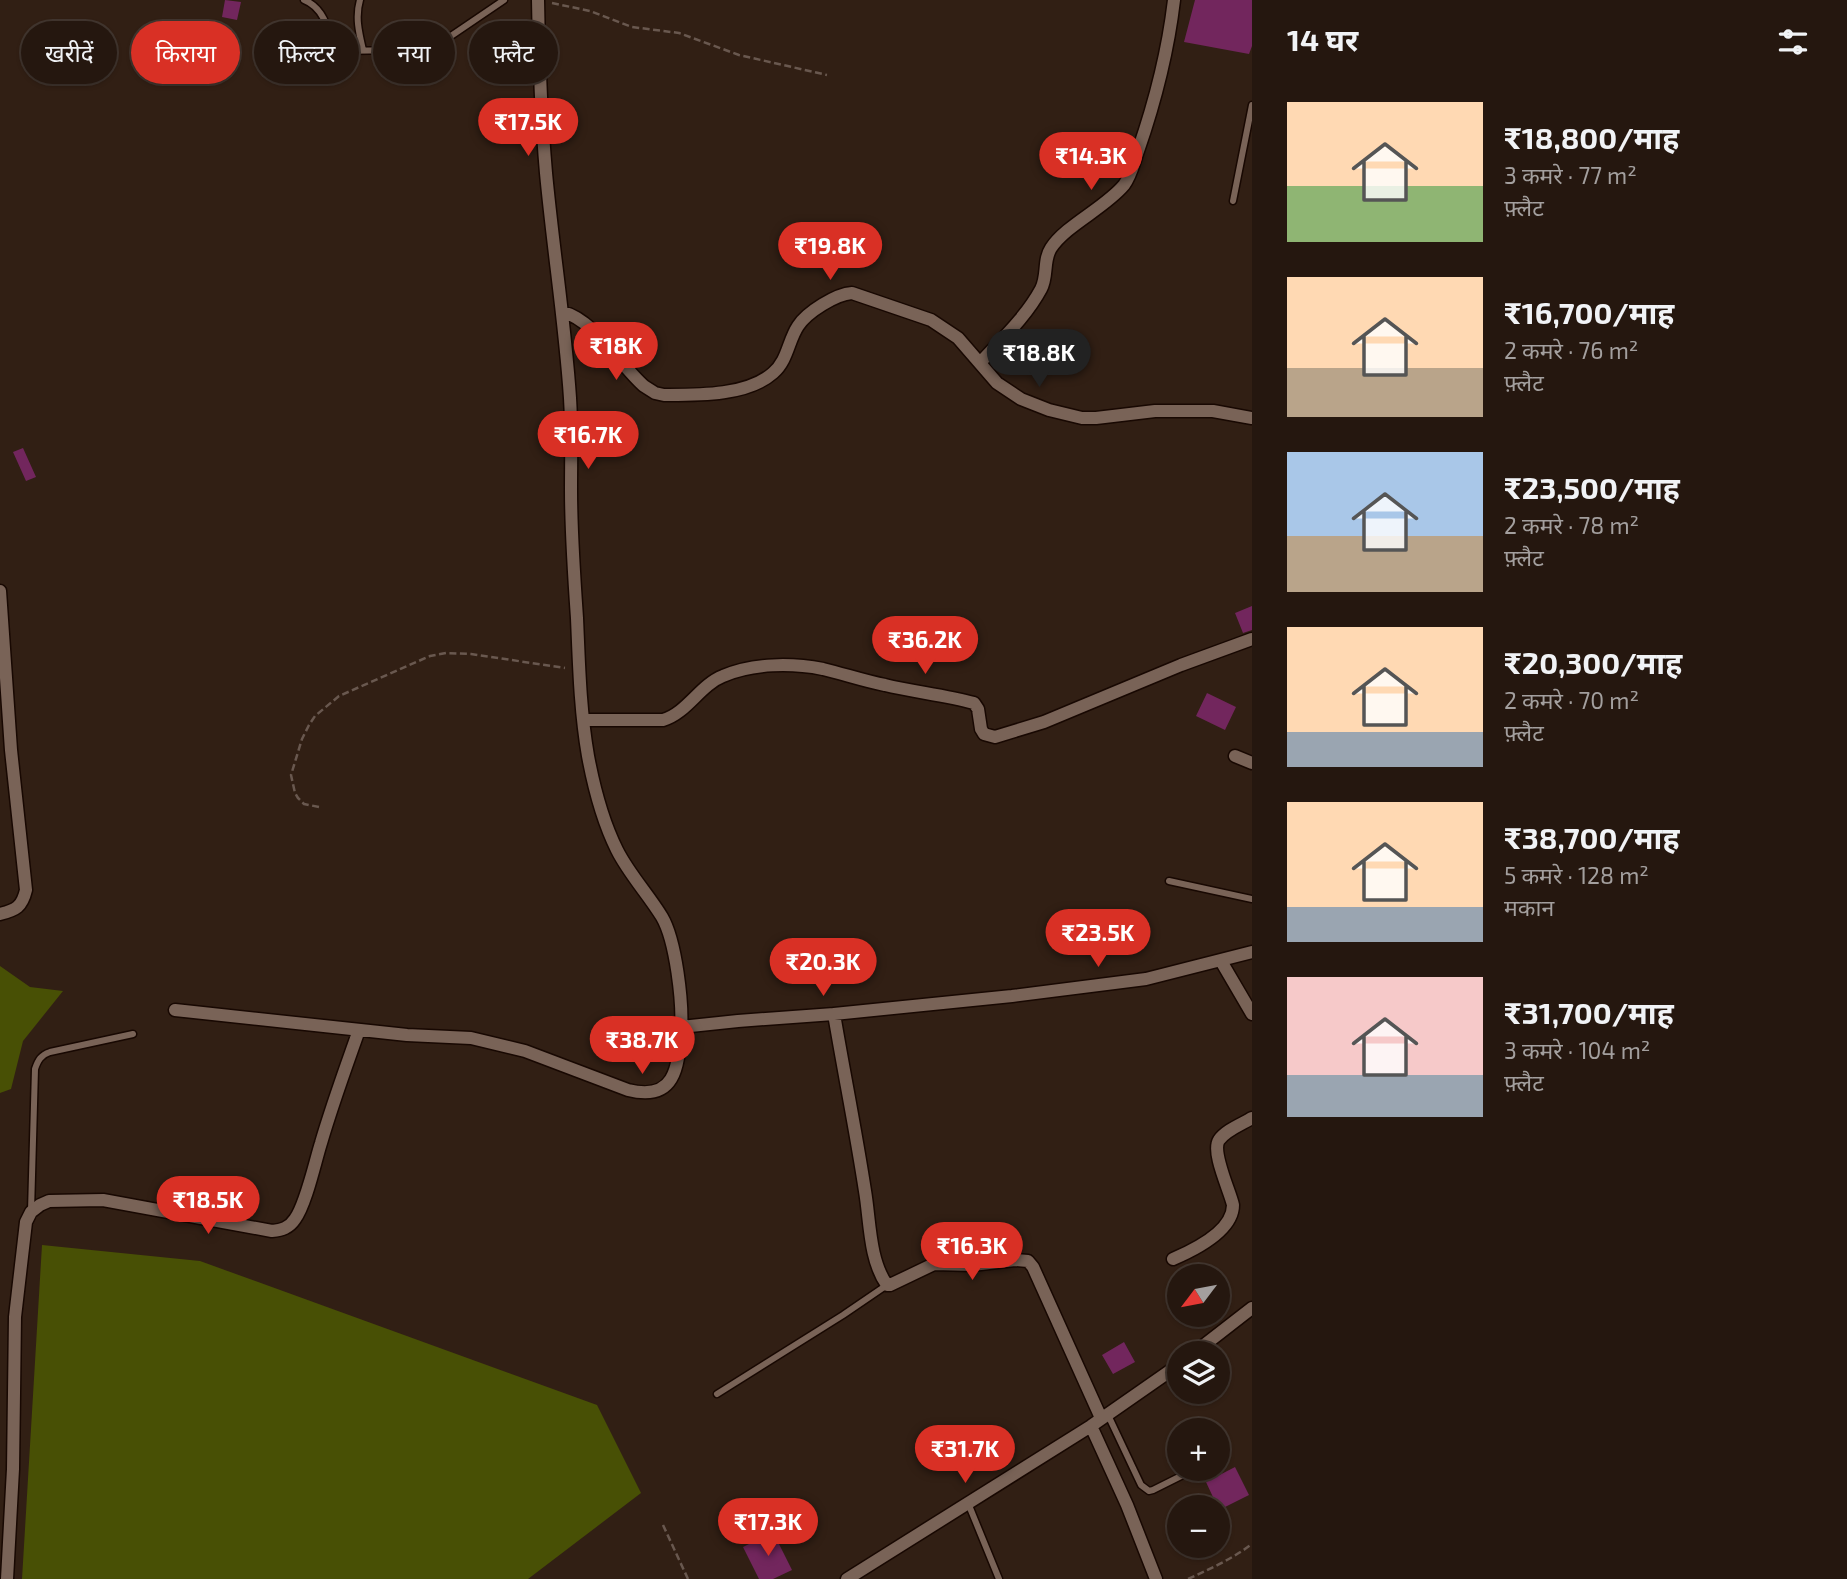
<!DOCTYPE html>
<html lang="hi">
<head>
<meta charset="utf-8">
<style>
  body { margin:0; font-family:"Exo 2","Noto Sans Devanagari",sans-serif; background:#2d2018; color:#f1f3f6; height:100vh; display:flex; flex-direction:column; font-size:26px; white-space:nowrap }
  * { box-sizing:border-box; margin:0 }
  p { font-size:23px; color:#a39f9e }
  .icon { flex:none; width:38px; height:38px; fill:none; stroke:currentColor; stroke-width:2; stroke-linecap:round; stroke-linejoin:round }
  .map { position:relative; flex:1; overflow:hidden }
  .side { display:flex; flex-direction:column; background:#25170f; width:595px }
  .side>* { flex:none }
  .banner { position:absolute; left:21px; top:21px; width:665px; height:63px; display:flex; gap:14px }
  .needle { width:46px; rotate:238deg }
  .buttons { position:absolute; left:1167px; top:1264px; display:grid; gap:14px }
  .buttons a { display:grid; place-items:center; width:63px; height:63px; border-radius:50%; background:#25170f; box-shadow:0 2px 5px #0004,0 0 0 2px #42362f; font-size:35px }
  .price { position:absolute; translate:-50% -60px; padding:0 16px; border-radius:24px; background:#d93025; color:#fff; font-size:23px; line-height:46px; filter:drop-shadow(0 2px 4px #0008) }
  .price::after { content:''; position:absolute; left:50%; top:42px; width:21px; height:16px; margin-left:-10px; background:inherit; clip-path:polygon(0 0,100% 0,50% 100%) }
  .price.current { background:#222; color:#fff }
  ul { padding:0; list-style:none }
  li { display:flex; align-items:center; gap:21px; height:175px; padding:0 35px }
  li span { display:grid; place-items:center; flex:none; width:196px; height:140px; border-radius:0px; color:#555 }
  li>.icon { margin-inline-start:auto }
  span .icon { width:84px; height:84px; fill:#fffc; stroke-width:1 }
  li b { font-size:30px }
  h2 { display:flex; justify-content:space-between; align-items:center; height:84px; padding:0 35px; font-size:30px }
  .chip { padding:0 24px; border-radius:32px; background:#25170f; box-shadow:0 2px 5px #0004,0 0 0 2px #42362f; font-size:24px; line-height:63px }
  .chip.current { background:#d93025; color:#fff }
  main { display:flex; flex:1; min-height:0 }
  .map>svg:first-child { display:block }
</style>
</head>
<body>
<main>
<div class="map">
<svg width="1252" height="1579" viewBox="0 0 1252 1579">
  <rect width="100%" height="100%" fill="#311f14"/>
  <path fill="#485005" d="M0,966L30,987L63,991L23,1041L11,1089L0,1093Z
    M42,1245L200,1261L597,1405L641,1493L528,1579H22Z"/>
  <path fill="#72265d" d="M225,0L241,2L237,20L222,17Z
    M1195,0H1252V46L1249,54L1184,42Z
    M23,448L36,477L26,481L13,452Z
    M1252,606V630L1243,633L1235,613Z
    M1207,693L1236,707L1225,730L1196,716Z
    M1124,1342L1135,1362L1113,1374L1102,1355Z
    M1235,1467L1249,1495L1219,1510L1206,1482Z
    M773,1532L792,1570L773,1579H759L743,1547Z"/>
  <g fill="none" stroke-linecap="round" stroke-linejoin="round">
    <g stroke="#180802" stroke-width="9">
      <path id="lane" d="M304,0C325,8 329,32 334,51
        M360,0C355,17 359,33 363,50
        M286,58L334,51L405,50L433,45L451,36L504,0
        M1233,201L1252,105
        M1169,881L1252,899
        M31,1211L35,1069C38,1060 41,1055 50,1052L133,1034
        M717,1394L843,1315L887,1285
        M1108,1415L1141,1485L1149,1491L1153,1490L1197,1468
        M968,1503L999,1579"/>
    </g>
    <g stroke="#180802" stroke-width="15">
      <path id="street" d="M563,312C594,320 620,365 644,386L655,393L664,395C697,395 747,396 773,373C788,360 788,341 798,326C807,312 836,294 852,293L931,320L958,338L997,383L1021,399L1049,410L1082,418H1096L1155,411H1213L1252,418
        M980,363C1001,340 1026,317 1041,289C1048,276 1043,260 1051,248C1066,225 1105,208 1124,185C1131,176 1134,162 1138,151C1155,102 1168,51 1174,0
        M0,591L11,750L26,890C22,907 16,910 0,914
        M583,720H663C687,713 700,685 723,676C753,663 792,663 823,669C844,674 864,681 885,685C914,692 945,695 974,703L978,709L981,729L984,734L995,737L1044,722L1181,665L1252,639
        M1235,756L1252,763
        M1221,961L1252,1014
        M175,1010L407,1035L471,1038L525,1051L628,1090C676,1102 678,1067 681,1030C683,1003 676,941 662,917C648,894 629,874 617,850C602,820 594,788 588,756C580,710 579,664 577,618C574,575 571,533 571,490C571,460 572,429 570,398C565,323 553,248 546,173C541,116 539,58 538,0
        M834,1014C844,1073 856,1132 865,1191C870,1220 869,1260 887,1285H890L934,1264L972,1265L1015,1260L1028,1261L1033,1267L1101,1418
        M681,1027L738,1021L834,1014L1012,996L1146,979L1252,952
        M1173,1259C1194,1250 1233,1231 1233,1205C1230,1191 1211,1152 1219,1140C1226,1130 1242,1124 1252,1118
        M1194,1353L1252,1308
        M1091,1426L1127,1505L1156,1579
        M7,1579L13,1469L15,1317L26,1222L31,1212L40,1205L49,1201L103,1200L272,1231C282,1230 289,1228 295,1219C306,1204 315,1162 321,1143C332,1105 346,1067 359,1030
        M847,1579L1091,1426L1180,1364"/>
    </g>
    <path stroke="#69584f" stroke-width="2.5" stroke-dasharray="7 3.5" stroke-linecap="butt" d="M552,3L590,11L632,27L679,33L739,55L827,75
      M319,807L304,804L298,798L295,793L291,775L302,739L309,725L315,716L339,696L430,656L446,653L471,654L565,668
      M663,1525L688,1579
      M1188,1579C1210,1569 1232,1559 1252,1544"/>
    <use href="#lane" stroke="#796357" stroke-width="6"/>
    <use href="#street" stroke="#796357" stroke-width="12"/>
  </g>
</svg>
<div class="buttons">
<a><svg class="needle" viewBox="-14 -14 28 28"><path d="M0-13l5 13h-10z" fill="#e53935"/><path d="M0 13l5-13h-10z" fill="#a39f9e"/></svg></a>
<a><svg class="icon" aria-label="layers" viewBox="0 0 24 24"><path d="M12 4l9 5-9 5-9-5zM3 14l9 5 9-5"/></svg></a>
<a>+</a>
<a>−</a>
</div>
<b class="price" style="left:528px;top:158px">₹17.5K</b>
<b class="price" style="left:1091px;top:192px">₹14.3K</b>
<b class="price" style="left:830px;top:282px">₹19.8K</b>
<b class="price" style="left:616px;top:382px">₹18K</b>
<b class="price current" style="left:1039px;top:389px">₹18.8K</b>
<b class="price" style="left:588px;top:471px">₹16.7K</b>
<b class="price" style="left:925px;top:676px">₹36.2K</b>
<b class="price" style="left:1098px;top:969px">₹23.5K</b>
<b class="price" style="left:823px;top:998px">₹20.3K</b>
<b class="price" style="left:642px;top:1076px">₹38.7K</b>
<b class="price" style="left:208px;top:1236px">₹18.5K</b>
<b class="price" style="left:972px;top:1282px">₹16.3K</b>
<b class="price" style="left:965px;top:1485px">₹31.7K</b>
<b class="price" style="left:768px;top:1558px">₹17.3K</b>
<div class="banner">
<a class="chip">खरीदें</a>
<a class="chip current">किराया</a>
<a class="chip">फ़िल्टर</a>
<a class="chip">नया</a>
<a class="chip">फ़्लैट</a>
</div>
</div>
<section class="side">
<h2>14 घर<svg class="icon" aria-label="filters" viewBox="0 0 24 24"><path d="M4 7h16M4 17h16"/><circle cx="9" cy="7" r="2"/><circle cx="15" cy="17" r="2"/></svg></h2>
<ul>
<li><span style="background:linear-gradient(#ffd9b3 60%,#8fb573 0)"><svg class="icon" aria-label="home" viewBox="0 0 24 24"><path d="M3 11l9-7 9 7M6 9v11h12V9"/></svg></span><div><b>₹18,800/माह</b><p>3 कमरे · 77 m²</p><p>फ़्लैट</p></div></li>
<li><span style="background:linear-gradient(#ffd9b3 65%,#b9a48a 0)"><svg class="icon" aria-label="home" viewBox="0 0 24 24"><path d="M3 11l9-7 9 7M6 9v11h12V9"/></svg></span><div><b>₹16,700/माह</b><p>2 कमरे · 76 m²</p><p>फ़्लैट</p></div></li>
<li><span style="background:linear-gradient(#a9c7e8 60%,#b9a48a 0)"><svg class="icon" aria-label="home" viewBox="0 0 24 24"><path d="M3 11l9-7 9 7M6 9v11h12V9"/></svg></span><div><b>₹23,500/माह</b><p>2 कमरे · 78 m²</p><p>फ़्लैट</p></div></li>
<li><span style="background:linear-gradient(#ffd9b3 75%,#9aa5b1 0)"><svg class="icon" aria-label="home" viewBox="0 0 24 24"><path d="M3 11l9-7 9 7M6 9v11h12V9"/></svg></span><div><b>₹20,300/माह</b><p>2 कमरे · 70 m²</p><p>फ़्लैट</p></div></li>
<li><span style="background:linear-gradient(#ffd9b3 75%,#9aa5b1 0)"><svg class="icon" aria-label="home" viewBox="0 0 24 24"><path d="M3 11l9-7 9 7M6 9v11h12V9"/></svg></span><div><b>₹38,700/माह</b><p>5 कमरे · 128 m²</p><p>मकान</p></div></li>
<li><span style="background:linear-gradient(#f6c9c9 70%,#9aa5b1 0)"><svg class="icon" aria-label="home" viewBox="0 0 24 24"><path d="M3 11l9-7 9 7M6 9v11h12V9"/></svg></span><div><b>₹31,700/माह</b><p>3 कमरे · 104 m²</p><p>फ़्लैट</p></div></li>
</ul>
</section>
</main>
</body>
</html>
